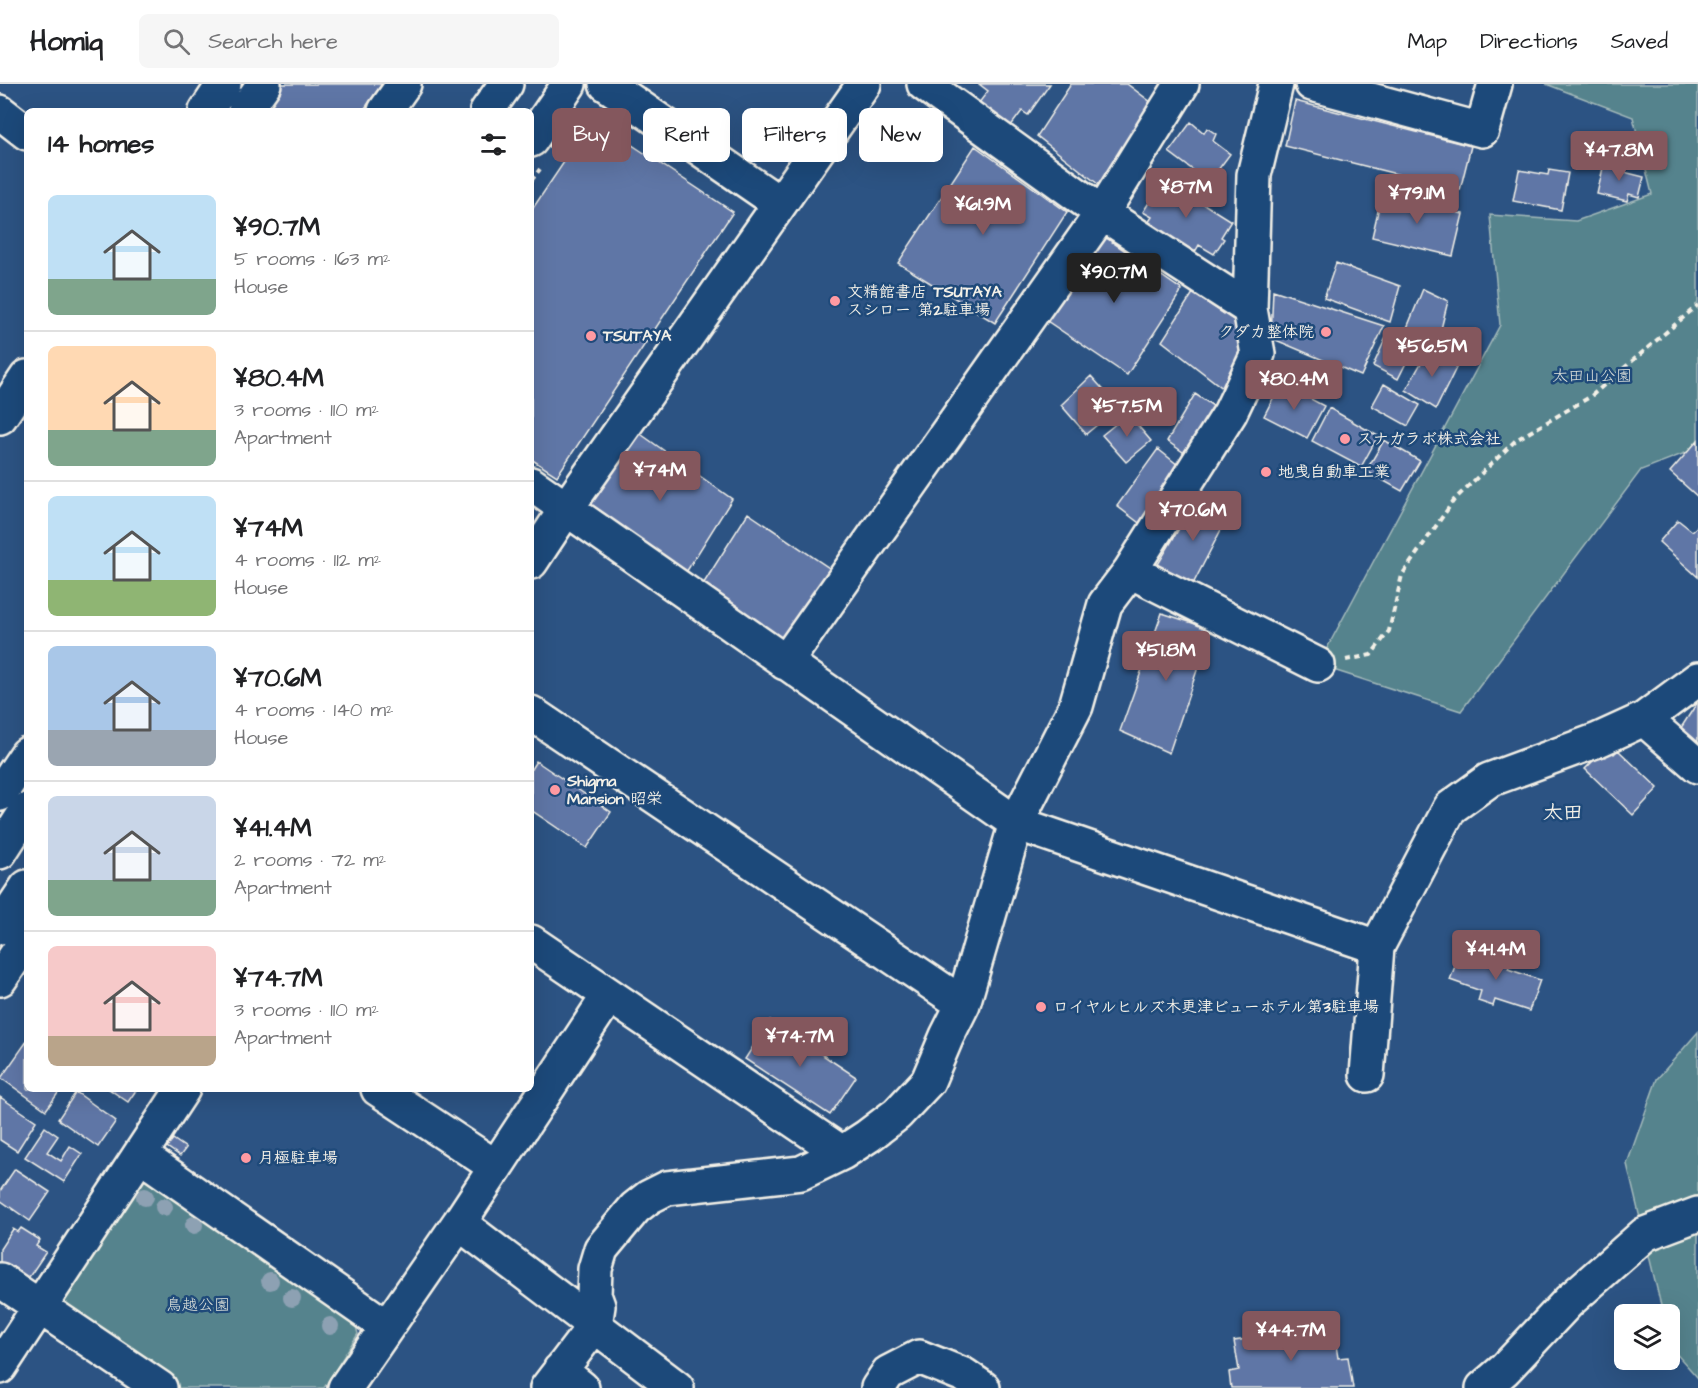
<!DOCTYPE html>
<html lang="en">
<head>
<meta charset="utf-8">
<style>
  body { margin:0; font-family:"Architects Daughter","Klee One",sans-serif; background:#f6f6f6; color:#202124; height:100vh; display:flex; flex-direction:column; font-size:22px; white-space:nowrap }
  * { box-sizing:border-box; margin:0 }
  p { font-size:20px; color:#757577 }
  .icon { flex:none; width:33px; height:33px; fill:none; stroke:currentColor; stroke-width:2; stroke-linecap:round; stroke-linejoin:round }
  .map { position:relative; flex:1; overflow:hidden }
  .details { position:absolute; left:24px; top:24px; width:510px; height:984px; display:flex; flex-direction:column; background:#fff; border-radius:9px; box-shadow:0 6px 24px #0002 }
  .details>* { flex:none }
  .banner { position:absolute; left:552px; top:24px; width:570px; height:54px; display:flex; gap:12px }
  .buttons { position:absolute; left:1614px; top:1220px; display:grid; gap:12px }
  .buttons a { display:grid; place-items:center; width:66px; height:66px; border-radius:9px; background:#fff; box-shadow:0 6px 24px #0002; font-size:30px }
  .price { position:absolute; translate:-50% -51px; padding:0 14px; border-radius:6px; background:#84575d; color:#fff; font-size:20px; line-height:39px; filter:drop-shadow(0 2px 3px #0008) }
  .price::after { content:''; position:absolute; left:50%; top:36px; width:18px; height:14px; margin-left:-9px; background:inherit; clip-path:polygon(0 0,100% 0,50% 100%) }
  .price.active { background:#222; color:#fff }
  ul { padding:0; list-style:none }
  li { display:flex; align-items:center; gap:18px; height:150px; padding:0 24px }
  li+li { border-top:2px solid #e0e0e0 }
  li span { display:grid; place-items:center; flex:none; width:168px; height:120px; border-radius:9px; color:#555 }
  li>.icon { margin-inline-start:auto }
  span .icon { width:72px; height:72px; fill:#fffc; stroke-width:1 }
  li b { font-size:26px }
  h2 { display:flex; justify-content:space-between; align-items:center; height:72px; padding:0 24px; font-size:26px }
  .pill { padding:0 21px; border-radius:9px; background:#fff; box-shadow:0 6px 24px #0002; font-size:21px; line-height:54px }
  .pill.active { background:#84575d; color:#fff }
  header { display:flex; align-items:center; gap:36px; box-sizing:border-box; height:84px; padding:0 30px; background:#fff; border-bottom:2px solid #e0e0e0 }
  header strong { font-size:28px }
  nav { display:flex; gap:33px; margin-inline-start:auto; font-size:21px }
  .search { width:420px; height:54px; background:#f6f6f6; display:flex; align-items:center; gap:15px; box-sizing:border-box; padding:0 21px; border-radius:9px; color:#757577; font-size:22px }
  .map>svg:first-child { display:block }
</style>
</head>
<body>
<header>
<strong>Homiq</strong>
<div class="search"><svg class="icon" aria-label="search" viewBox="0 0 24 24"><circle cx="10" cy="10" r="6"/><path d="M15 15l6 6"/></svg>Search here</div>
<nav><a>Map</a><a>Directions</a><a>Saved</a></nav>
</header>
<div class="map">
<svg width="1698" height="1304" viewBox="0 0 1698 1304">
  <rect width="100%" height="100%" fill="#2c5383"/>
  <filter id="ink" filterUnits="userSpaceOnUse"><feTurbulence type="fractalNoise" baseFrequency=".0167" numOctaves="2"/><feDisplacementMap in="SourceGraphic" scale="12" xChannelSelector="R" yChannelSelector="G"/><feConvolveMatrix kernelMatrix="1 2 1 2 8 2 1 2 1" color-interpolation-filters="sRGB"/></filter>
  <g filter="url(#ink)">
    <path fill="#55838d" stroke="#a4baba" stroke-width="1.5" d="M1546,0H1698V364L1641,386L1461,627L1318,581L1500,241L1490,131L1576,137L1652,110L1633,33Z
      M1698,948V1294L1672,1265L1670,1255V1230H1663L1627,1080L1657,995Z
      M145,1093L355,1238L358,1250L324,1304H179L53,1218Z"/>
    <path fill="#5f76a6" stroke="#f4f1e8" stroke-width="1.5" d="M279,0H382L363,27H260Z
      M979,0H1050L1028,31L1022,27L1007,47L975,24L988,7Z
      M1071,0H1127L1156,22L1103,104L1037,52Z
      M1295,17L1471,62L1460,106L1285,62Z
      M593,35L733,128L557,392L531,375V127Z
      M1191,38L1204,49L1207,44L1216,50L1213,57L1230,70L1209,98L1169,68Z
      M975,62L1067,128L995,239L898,179Z
      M1605,75L1622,80L1620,87L1644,93L1639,113L1629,110L1627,117L1597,110Z
      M1519,86L1548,91L1549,86L1568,89L1561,126L1513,117Z
      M1164,95L1231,137L1221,153L1224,155L1214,170L1199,161L1195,168L1148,139L1152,133L1143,128Z
      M1382,110L1463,130L1453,172L1372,153Z
      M1099,149L1182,206L1127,291L1047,237Z
      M1336,179L1400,202L1390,238L1324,214Z
      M1423,205L1448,217L1437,261L1407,244Z
      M1273,206L1384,242L1361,292L1271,254Z
      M1193,209L1234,236L1241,267L1224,305L1162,257Z
      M1389,247L1416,259L1398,295L1373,282Z
      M1430,263L1458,280L1436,325L1406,306Z
      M1091,292L1119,323L1086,350L1061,321Z
      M1281,299L1324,322L1307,354L1264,332Z
      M1384,300L1420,321L1408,342L1372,322Z
      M1195,310L1224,329L1196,377L1167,357Z
      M1329,324L1378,352L1361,383L1312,357Z
      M1128,330L1151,357L1126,378L1102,351Z
      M635,346L732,415L685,490L589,422Z
      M1384,356L1420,377L1402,407L1366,387Z
      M1698,356V413L1670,388Z
      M1158,365L1184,386L1147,445L1117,422Z
      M1197,414L1228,432L1192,502L1157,482Z
      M748,429L832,486L782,559L700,505Z
      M1678,436L1692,447L1698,442V493L1659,458Z
      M1162,529L1211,545L1169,669L1120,647Z
      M1697,619L1698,620V667L1675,653Z
      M1607,663L1614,670L1618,666L1658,704L1633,731L1585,685Z
      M536,677L611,728L587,764L531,726V685Z
      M1460,868L1493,880L1496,869L1512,875L1508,885L1540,896L1529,927L1495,916L1493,922L1478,917L1481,907L1450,896Z
      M770,936L856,993L830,1031L745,975Z
      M27,957V1005H61L46,1026L1,994Z
      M109,1005H137L128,1018Z
      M76,1008L116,1037L98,1063L58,1035Z
      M0,1013L36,1037L17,1067L0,1056Z
      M45,1043L58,1052L47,1068L61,1077L70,1062L82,1070L64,1098L25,1073Z
      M173,1055L186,1064L180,1072L167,1063Z
      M15,1085L50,1108L30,1137L0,1116V1107Z
      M21,1144L40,1156L36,1162L46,1168L27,1196L0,1179V1165L13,1145L18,1148Z
      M1333,1242L1338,1274L1348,1273L1353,1304H1231L1229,1288L1239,1286L1234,1257Z"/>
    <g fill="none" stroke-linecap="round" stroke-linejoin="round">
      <g stroke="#f4f1e8" stroke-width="38">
        <path id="minor" d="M606,0L779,119
          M924,0L1102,129L1250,225
          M1312,0L1482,46L1495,0
          M206,27L224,0
          M245,27L264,0
          M385,27L404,0
          M0,28L27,49
          M0,333L27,293
          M531,400L1016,739L1377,863
          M531,478L566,425L864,0
          M1130,487L1318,581
          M785,579L1102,129L1182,0
          M531,629L963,920
          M1644,635L1698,682
          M531,858L842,1069
          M1367,991L1377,863L1450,724L1489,696L1598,656L1644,635L1698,595
          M378,1005L496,1083
          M140,1071L387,1243
          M459,1139L677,1304
          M0,1196L160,1304
          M0,1283L183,1005
          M560,1286L582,1304
          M345,1304L459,1139L609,911
          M547,1304L595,1241L598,1222L594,1211L595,1185L601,1165L635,1124L649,1113L667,1104L801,1089L842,1069L868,1052L897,1030L928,997L947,952L963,920L1016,739L1076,622L1105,520L1130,487L1230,329L1258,270L1250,225L1254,91L1276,0
          M878,1304L888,1289L919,1273L964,1291L983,1304
          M1483,1304L1505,1285L1569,1217L1645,1150L1698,1130"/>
      </g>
      <g stroke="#f4f1e8" stroke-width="38">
        <path id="highway" d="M487,27L506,0
          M531,56L569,0
          M0,710L27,670
          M0,768L27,726
          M0,843L27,803
          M0,895L27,855"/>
      </g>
      <path stroke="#f4f1e8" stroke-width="4" stroke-dasharray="6 4.5" stroke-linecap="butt" d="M531,97L540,85
        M1346,576L1371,571L1389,547L1402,491L1454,416L1516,356L1590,313L1698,221"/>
      <use href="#minor" stroke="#1f4a7a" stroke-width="33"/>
      <use href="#highway" stroke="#1f4a7a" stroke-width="33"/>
    </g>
    <g fill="#8da1b3">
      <circle cx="145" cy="1113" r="9"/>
      <circle cx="164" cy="1123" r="9"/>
      <circle cx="194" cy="1141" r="9"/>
      <circle cx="270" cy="1197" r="9"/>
      <circle cx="292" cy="1214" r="9"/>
      <circle cx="330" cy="1242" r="9"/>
    </g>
  </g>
  <g fill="#ff9aa2" stroke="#1f4a7a" stroke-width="2">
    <circle cx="835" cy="217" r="6"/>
    <circle cx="1326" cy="248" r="6"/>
    <circle cx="591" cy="252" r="6"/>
    <circle cx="1345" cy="355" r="6"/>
    <circle cx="1266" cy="388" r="6"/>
    <circle cx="555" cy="706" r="6"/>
    <circle cx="1041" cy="923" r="6"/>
    <circle cx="246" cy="1074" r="6"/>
  </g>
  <g text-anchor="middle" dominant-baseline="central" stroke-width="5" stroke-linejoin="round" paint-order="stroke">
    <g font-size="16" font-weight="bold" fill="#f4f1e8" stroke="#1f4a7a" text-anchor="start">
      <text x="847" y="208">文精館書店 TSUTAYA<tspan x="847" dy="18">スシロー 第2駐車場</tspan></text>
      <text x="1314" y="248" text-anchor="end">クダカ整体院</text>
      <text x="603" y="252">TSUTAYA</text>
      <text x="1357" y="355">スナガラボ株式会社</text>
      <text x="1278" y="388">地曵自動車工業</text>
      <text x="567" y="697">Shigma<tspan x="567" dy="18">Mansion 昭栄</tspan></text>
      <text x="1053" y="923">ロイヤルヒルズ木更津ビューホテル第3駐車場</text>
      <text x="258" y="1074">月極駐車場</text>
    </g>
    <g font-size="16" fill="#dce0da" stroke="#1f4a7a">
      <text x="1592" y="292">太田山公園</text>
      <text x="198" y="1221">鳥越公園</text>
    </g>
    <g font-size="20" font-weight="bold" fill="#f4f1e8" stroke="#1f4a7a">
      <text x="1563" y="729">太田</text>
    </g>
  </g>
</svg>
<div class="buttons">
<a><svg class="icon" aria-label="layers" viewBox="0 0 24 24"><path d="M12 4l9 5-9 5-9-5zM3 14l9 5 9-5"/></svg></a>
</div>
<b class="price" style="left:1619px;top:98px">¥47.8M</b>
<b class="price" style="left:1186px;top:135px">¥87M</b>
<b class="price" style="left:1417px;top:141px">¥79.1M</b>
<b class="price" style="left:983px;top:152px">¥61.9M</b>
<b class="price active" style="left:1114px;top:220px">¥90.7M</b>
<b class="price" style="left:1432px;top:294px">¥56.5M</b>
<b class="price" style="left:1294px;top:327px">¥80.4M</b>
<b class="price" style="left:1127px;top:354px">¥57.5M</b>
<b class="price" style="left:660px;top:418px">¥74M</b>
<b class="price" style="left:1193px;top:458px">¥70.6M</b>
<b class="price" style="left:1166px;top:598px">¥51.8M</b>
<b class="price" style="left:1496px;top:897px">¥41.4M</b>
<b class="price" style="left:800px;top:984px">¥74.7M</b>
<b class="price" style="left:1291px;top:1278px">¥44.7M</b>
<div class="banner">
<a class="pill active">Buy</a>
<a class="pill">Rent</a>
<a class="pill">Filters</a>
<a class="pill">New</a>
</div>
<section class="details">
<h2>14 homes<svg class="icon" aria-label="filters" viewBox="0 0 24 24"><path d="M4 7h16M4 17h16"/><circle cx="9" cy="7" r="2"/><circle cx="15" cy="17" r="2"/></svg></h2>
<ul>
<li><span style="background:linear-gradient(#bfe0f5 70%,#7fa58c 0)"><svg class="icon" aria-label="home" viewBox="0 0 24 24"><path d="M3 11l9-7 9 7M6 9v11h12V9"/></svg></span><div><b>¥90.7M</b><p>5 rooms · 163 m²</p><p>House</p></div></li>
<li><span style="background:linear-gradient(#ffd9b3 70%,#7fa58c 0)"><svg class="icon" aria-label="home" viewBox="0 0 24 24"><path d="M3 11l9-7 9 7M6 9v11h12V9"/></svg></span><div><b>¥80.4M</b><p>3 rooms · 110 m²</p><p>Apartment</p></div></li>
<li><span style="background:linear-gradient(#bfe0f5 70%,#8fb573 0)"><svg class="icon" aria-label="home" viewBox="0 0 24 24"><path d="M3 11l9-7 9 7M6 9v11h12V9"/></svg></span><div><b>¥74M</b><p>4 rooms · 112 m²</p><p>House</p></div></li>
<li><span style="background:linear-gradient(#a9c7e8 70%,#9aa5b1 0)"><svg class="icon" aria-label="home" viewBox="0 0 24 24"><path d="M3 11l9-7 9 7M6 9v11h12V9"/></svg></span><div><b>¥70.6M</b><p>4 rooms · 140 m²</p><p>House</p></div></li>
<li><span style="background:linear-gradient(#c9d6e8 70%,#7fa58c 0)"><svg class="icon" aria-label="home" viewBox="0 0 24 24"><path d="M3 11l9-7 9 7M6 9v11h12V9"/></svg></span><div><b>¥41.4M</b><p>2 rooms · 72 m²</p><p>Apartment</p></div></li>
<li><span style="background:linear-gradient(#f6c9c9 75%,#b9a48a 0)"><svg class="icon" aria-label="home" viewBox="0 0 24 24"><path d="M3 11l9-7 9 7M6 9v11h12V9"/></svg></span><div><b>¥74.7M</b><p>3 rooms · 110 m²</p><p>Apartment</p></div></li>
</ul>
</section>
</div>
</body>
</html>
